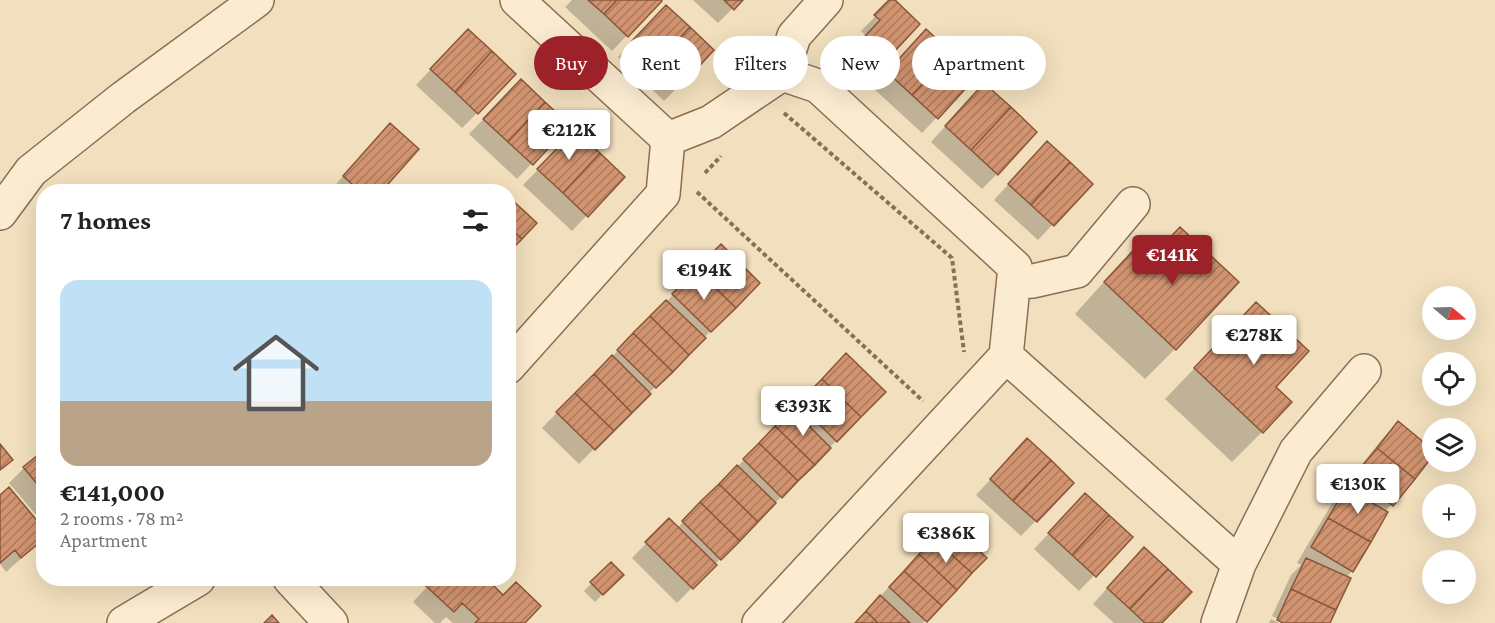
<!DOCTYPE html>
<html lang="en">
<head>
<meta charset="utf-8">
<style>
  body { margin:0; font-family:"Crimson Pro",serif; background:#f2f2f2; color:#222; height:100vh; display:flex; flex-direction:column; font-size:22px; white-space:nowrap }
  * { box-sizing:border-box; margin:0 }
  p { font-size:20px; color:#767676 }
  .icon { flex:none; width:33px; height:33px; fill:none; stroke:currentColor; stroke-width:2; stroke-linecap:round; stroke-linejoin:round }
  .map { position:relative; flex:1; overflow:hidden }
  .panel { position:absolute; left:36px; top:184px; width:480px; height:402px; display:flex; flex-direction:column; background:#fff; border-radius:24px; box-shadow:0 6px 24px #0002 }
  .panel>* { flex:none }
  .hud { position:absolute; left:534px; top:36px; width:570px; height:54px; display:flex; gap:12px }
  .needle { width:39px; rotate:109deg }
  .buttons { position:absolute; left:1422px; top:286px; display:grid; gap:12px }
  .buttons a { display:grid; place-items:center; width:54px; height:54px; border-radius:50%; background:#fff; box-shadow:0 6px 24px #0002; font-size:30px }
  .price { position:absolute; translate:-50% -51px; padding:0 14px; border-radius:6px; background:#fff; color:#222; font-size:20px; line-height:39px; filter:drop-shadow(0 2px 3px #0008) }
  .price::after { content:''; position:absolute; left:50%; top:36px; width:18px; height:14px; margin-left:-9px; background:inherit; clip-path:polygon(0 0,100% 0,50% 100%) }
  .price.on { background:#9d2128; color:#fff }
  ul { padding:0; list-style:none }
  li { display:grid; align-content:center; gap:12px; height:318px; padding:0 24px }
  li+li { border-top:2px solid #e0e0e0 }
  li span { display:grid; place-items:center; height:186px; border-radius:18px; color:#555 }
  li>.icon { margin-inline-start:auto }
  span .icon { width:108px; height:108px; fill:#fffc; stroke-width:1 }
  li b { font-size:26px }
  h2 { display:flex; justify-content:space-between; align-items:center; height:72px; padding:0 24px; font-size:26px }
  .pill { padding:0 21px; border-radius:27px; background:#fff; box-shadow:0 6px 24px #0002; font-size:21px; line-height:54px }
  .pill.on { background:#9d2128; color:#fff }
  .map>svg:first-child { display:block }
</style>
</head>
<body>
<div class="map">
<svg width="1495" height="623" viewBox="0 0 1495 623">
  <defs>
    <pattern id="building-hatch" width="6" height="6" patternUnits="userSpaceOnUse" patternTransform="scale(1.5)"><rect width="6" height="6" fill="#d29470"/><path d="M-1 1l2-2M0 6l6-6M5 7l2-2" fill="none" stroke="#ab795b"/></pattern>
  </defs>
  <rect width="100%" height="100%" fill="#f1dfbd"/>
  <path fill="#0003" d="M572,0H659L660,1L612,51L565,7Z
    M693,0H741L718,23Z
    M891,0L918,24L865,80L843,61L866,36L861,31Z
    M651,22L679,86L664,101L618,57Z
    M453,46L477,113L462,128L416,85Z
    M911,46L975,77L922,133L873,88Z
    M506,96L568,125L517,179L469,134Z
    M969,100L997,174L982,189L931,142Z
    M375,140L379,192H329Z
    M560,147L623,177L572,231L523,185Z
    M1032,158L1091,184L1038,240L994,200Z
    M721,246L758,283L579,464L542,428Z
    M1155,254L1175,349L1145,379L1075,314L1112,273Z
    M1256,304L1274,387L1262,432L1232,462L1165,399Z
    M846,356L884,392L677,603L632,558L669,520L677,528Z
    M1398,423L1432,451V454L1385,512L1352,571L1346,578L1328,623H1286L1272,616L1291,575L1301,565L1297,563L1331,505L1343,492L1341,490L1383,438Z
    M44,452V524L9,483L24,468Z
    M1012,456L1072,483L1021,536L976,495Z
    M0,497L44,538L6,572L0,564Z
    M1071,510L1131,537L1079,591L1034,549Z
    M934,539L985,558L923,623H855Z
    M611,564L621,575L595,602L584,591Z
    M1129,564L1160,623H1114L1093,604Z
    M434,579H485L523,623H453L446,617L440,623H435L413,602Z
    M1271,619L1279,623H1269Z"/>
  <path fill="url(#building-hatch)" stroke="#8b5539" stroke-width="1.5" d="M588,0H617L604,14Z
    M617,0H661L662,1L628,37L604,14Z
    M724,0H743L734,10Z
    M889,0H895L920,24L881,66L857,45L880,20L874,15Z
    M666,5L690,27L656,64L632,41Z
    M690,27L714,50L680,87L656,64Z
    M468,29L492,51L455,92L430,69Z
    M926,29L952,53L912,95L887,72Z
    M492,51L516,74L478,114L455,92Z
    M952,53L977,76L938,119L912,95Z
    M521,79L545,102L508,142L483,119Z
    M984,83L1011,107L971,150L945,126Z
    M545,102L570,125L533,165L508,142Z
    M1011,107L1037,132L998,175L971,150Z
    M390,123L419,149L381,192H361L343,176Z
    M575,130L600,153L563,193L537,169Z
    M1047,141L1070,162L1031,205L1008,184Z
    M600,153L625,177L588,217L563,193Z
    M1070,162L1093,184L1054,226L1031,205Z
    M508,196L537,223L522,239L508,226Z
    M508,226L522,239L508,253Z
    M1180,227L1239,282L1176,350L1104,282L1142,241L1155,253Z
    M721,244L760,283L736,308L696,269Z
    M696,269L736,308L711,332L672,294Z
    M666,300L706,338L689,355L650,316Z
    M1256,302L1309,351L1276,387L1292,402L1263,433L1194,368Z
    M650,316L689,355L673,372L633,333Z
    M633,333L673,372L656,388L617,350Z
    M846,353L886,392L861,417L822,379Z
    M612,355L651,394L632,413L594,374Z
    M594,374L632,413L614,431L575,393Z
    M822,379L861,417L837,442L798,403Z
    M575,393L614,431L595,450L556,412Z
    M792,409L831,448L815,465L775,426Z
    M1398,421L1432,449V457L1415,479L1377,448Z
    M775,426L815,465L798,481L759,443Z
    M1027,438L1051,460L1013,501L990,479Z
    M759,443L798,481L782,498L743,459Z
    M0,444L13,460L0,470Z
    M1377,448L1415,479L1393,506L1355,475Z
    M44,450V492L23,467Z
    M1051,460L1074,483L1037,522L1013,501Z
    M737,465L776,503L758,522L719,484Z
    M719,484L758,522L740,541L700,502Z
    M9,487L44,529V539L21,558L15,550L0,563V495Z
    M1346,488L1388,512L1371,542L1328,518Z
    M1085,493L1109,515L1072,555L1048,533Z
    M700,502L740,541L721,560L682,521Z
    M1109,515L1133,537L1096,577L1072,555Z
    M669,518L717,565L693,589L645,542Z
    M1328,518L1371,542L1353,572L1311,547Z
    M949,522L987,558L972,573L934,539Z
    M934,539L972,573L957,590L919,554Z
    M1144,547L1168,569L1130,609L1107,588Z
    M919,554L957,590L942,606L904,571Z
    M1306,558L1351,578L1336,610L1291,589Z
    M611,562L624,575L603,595L590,582Z
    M1168,569L1192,592L1162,623H1145L1130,609Z
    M904,571L942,606L927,622L889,587Z
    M433,579H487L503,595L516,582L541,606L525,623H475L479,619L462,603L454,612L426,586Z
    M1291,589L1336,610L1330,623H1283L1277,620Z
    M880,595L910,623H878L866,611Z
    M866,611L878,623H855Z
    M272,615L279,623H264Z"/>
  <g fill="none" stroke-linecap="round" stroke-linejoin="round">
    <g stroke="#8a6e55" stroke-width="36">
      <path id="minor" d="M517,0L668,139
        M782,74L818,86L1015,267L1006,356L1239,564
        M0,213L31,171L123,98L257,0
        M1014,282L1033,281L1077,271L1133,204
        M508,367L663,194L668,139L711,122L782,74L794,36L826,0
        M290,579L331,623
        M124,623L198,579
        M759,623L1006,356
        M1218,623L1239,564L1296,451L1364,371"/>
    </g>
    <path stroke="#8a6e55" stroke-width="4" stroke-dasharray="4.5 3" stroke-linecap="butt" d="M784,113L952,258L964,352
      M705,173L721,156
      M697,192L923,401"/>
    <use href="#minor" stroke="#fbecd1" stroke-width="33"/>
  </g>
</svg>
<div class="buttons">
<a><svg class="needle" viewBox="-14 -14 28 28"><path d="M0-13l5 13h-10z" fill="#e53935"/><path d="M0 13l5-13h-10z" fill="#767676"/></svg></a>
<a><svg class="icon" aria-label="locate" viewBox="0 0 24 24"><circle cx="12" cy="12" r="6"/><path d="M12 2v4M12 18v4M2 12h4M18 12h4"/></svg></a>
<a><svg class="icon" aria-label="layers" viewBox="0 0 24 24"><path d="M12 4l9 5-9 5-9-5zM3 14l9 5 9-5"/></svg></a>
<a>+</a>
<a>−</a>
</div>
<b class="price" style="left:569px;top:161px">€212K</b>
<b class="price on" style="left:1172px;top:286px">€141K</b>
<b class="price" style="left:704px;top:301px">€194K</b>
<b class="price" style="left:1254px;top:366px">€278K</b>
<b class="price" style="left:803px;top:437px">€393K</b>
<b class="price" style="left:1358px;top:515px">€130K</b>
<b class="price" style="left:946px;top:564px">€386K</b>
<div class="hud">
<a class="pill on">Buy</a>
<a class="pill">Rent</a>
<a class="pill">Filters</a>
<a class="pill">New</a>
<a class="pill">Apartment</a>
</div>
<section class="panel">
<h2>7 homes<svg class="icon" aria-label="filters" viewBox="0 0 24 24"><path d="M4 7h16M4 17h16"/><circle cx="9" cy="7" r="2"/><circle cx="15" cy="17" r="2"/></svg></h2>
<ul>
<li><span style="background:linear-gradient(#bfe0f5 65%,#b9a48a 0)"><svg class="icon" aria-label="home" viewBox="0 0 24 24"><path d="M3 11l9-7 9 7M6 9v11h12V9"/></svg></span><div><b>€141,000</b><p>2 rooms · 78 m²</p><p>Apartment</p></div></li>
</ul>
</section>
</div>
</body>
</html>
